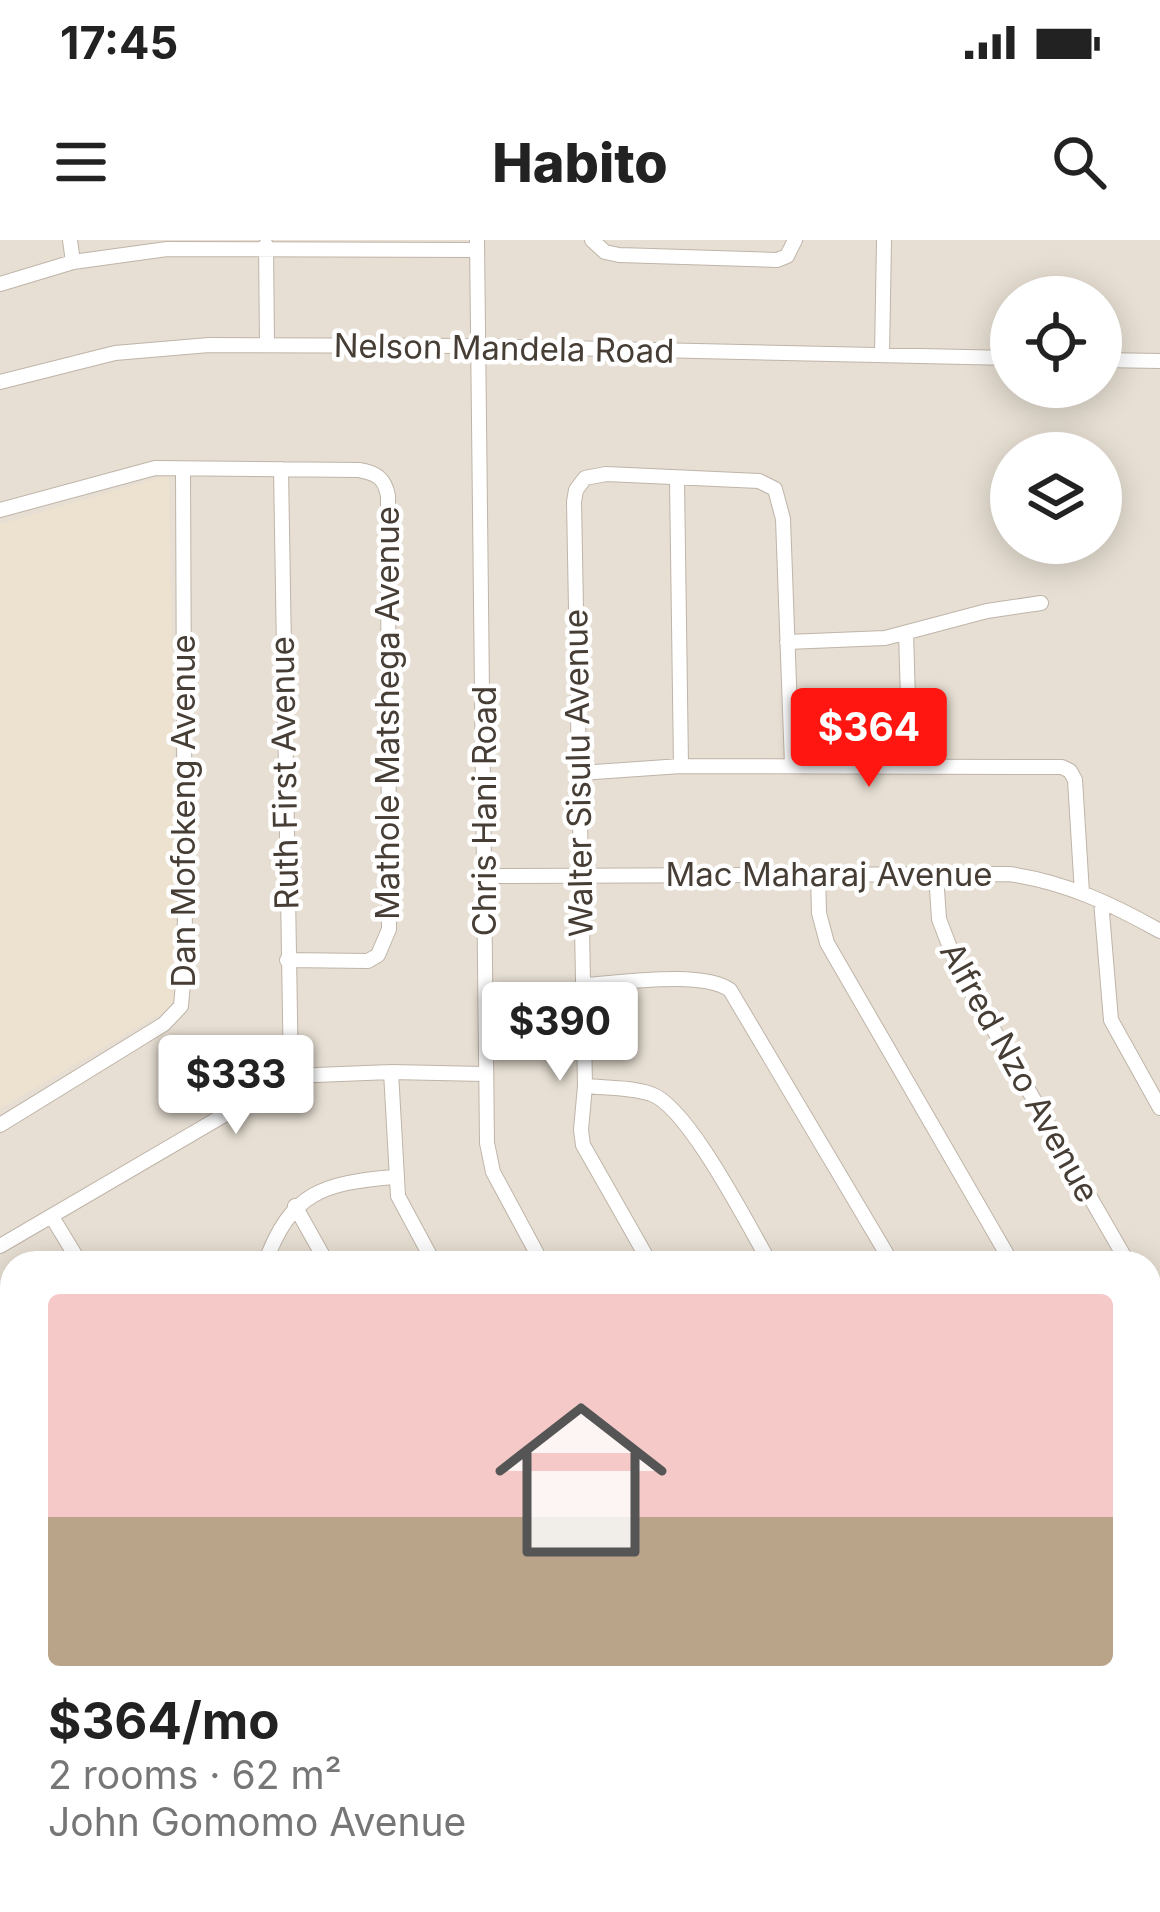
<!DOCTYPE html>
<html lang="en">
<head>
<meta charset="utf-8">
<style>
  body { margin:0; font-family:Inter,sans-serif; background:#f6f6f6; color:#222; height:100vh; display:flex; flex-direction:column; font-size:45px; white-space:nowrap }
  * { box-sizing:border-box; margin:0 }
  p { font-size:39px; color:#767676 }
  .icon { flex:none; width:66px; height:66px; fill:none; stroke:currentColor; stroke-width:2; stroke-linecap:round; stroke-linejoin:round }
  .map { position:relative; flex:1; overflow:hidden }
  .details { position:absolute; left:0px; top:1011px; width:1161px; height:663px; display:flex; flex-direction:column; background:#fff; border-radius:36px 36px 0 0; box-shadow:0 6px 30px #0003 }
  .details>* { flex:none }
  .tools { position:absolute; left:990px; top:36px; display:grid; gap:24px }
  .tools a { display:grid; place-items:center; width:132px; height:132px; border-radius:50%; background:#fff; box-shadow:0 6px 30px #0003; font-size:60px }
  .price { position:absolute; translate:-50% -102px; padding:0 27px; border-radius:12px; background:#fff; color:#222; font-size:39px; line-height:78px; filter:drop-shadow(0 3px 6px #0008) }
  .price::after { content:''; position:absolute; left:50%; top:72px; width:36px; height:27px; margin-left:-18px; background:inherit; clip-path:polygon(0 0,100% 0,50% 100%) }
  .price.current { background:#ff1611; color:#fff }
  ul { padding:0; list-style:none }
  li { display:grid; align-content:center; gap:24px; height:636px; padding:0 48px }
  li span { display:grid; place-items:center; height:372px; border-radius:12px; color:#555 }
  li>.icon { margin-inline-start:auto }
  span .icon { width:216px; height:216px; fill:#fffc; stroke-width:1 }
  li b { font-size:51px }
  .status { display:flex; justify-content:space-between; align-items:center; height:84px; padding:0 60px; background:#fff; direction:ltr }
  .status svg { height:33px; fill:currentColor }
  header { display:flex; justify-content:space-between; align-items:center; height:156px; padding:0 48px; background:#fff; font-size:54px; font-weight:800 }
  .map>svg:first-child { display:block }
</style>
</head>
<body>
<div class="status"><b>17:45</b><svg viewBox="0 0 49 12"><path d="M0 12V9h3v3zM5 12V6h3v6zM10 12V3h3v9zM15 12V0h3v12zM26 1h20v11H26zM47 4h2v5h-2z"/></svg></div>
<header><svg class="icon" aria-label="menu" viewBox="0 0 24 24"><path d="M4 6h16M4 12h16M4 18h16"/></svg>Habito<svg class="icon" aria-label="search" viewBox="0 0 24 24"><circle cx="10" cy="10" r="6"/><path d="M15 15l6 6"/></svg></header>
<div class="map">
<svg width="1160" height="1672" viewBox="0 0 1160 1672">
  <rect width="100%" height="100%" fill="#f3ede6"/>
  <path fill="#e7dfd3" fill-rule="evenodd" d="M0,0H1160V1672H0ZM1011,57H1101V147H1011ZM1011,213H1101V303H1011ZM12,1023H1149V1662H12Z"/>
  <path fill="#ede1cf" d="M169,235L178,763L0,869V284Z"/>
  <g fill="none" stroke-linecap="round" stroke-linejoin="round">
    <g stroke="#bfb4a8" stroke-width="16">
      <path id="minor" d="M70,0L73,22
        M477,0L487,903L493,932L542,1023
        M592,0L605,12L619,15L777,20L787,16L795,0
        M266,5L267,104
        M0,44L73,22L167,9L477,10
        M882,115L884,0
        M1101,120L1160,121
        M0,142L115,113L209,105L478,106L1011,118
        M281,229L291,836
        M677,240L681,526
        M0,270L155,228L359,230C376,233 385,238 388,256L389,689L378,715L368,721L287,720
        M906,393L910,525
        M787,402L885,398L987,371L1041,363
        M580,533L681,526L1062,527L1070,531L1075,540L1082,653
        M818,633L819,673L827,703L1012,1023
        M936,634L939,679L957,726L1128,1023
        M485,636L1009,634C1065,642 1112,664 1160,691
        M1101,661L1111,780L1160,868
        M583,745C620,743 702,730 730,750L892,1023
        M391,832L398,956L434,1023
        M585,846C606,848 631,847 651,854C688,866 749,987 770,1023
        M0,885L164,784L181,766L185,720L183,230
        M295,966L327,1023
        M52,977L80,1023
        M0,1006L291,836L391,832L484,834
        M265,1023C291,952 323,943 394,937
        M650,1023L583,905L581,890L585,846L574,262L576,250L585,238L606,234L759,241L775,249L783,279L792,525
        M1149,1059L1160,1077
        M0,1137L12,1134
        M1149,1278L1160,1283
        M0,1308L12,1328
        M1149,1402L1160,1411
        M0,1470L12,1469
        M1149,1517L1160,1508
        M1149,1545L1160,1560
        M0,1568L12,1565
        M1149,1627L1160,1618
        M110,1662L113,1672
        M272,1662L275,1672
        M577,1662L595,1672
        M810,1662L830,1672
        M991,1662L1000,1672
        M486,1672L492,1662
        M1088,1672L1102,1662"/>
    </g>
    <use href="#minor" stroke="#fff" stroke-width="14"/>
  </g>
  <g text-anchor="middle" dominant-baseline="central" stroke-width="9" stroke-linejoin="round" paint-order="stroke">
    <g font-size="33" fill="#463d35" stroke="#fff">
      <text transform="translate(504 108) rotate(1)">Nelson Mandela Road</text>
      <text transform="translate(387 473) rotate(-90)">Mathole Matshega Avenue</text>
      <text transform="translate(284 533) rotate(-91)">Ruth First Avenue</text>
      <text transform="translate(578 533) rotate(-91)">Walter Sisulu Avenue</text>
      <text transform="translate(183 571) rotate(-90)">Dan Mofokeng Avenue</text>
      <text transform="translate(484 571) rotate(-90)">Chris Hani Road</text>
      <text x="829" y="634">Mac Maharaj Avenue</text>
      <text transform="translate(1020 832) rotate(61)">Alfred Nzo Avenue</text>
    </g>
  </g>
</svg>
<div class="tools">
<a><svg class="icon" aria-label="locate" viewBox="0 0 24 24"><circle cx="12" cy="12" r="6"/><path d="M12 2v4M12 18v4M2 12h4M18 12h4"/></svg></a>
<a><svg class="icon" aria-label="layers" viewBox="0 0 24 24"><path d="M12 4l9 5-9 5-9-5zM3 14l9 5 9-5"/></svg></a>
</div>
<b class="price current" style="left:869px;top:550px">$364</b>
<b class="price" style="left:560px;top:844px">$390</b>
<b class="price" style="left:236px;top:897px">$333</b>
<section class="details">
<ul>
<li><span style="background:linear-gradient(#f6c9c9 60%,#b9a48a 0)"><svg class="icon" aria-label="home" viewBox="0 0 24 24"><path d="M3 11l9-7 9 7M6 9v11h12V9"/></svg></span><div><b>$364/mo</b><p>2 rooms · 62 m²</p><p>John Gomomo Avenue</p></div></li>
</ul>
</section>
</div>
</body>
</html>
